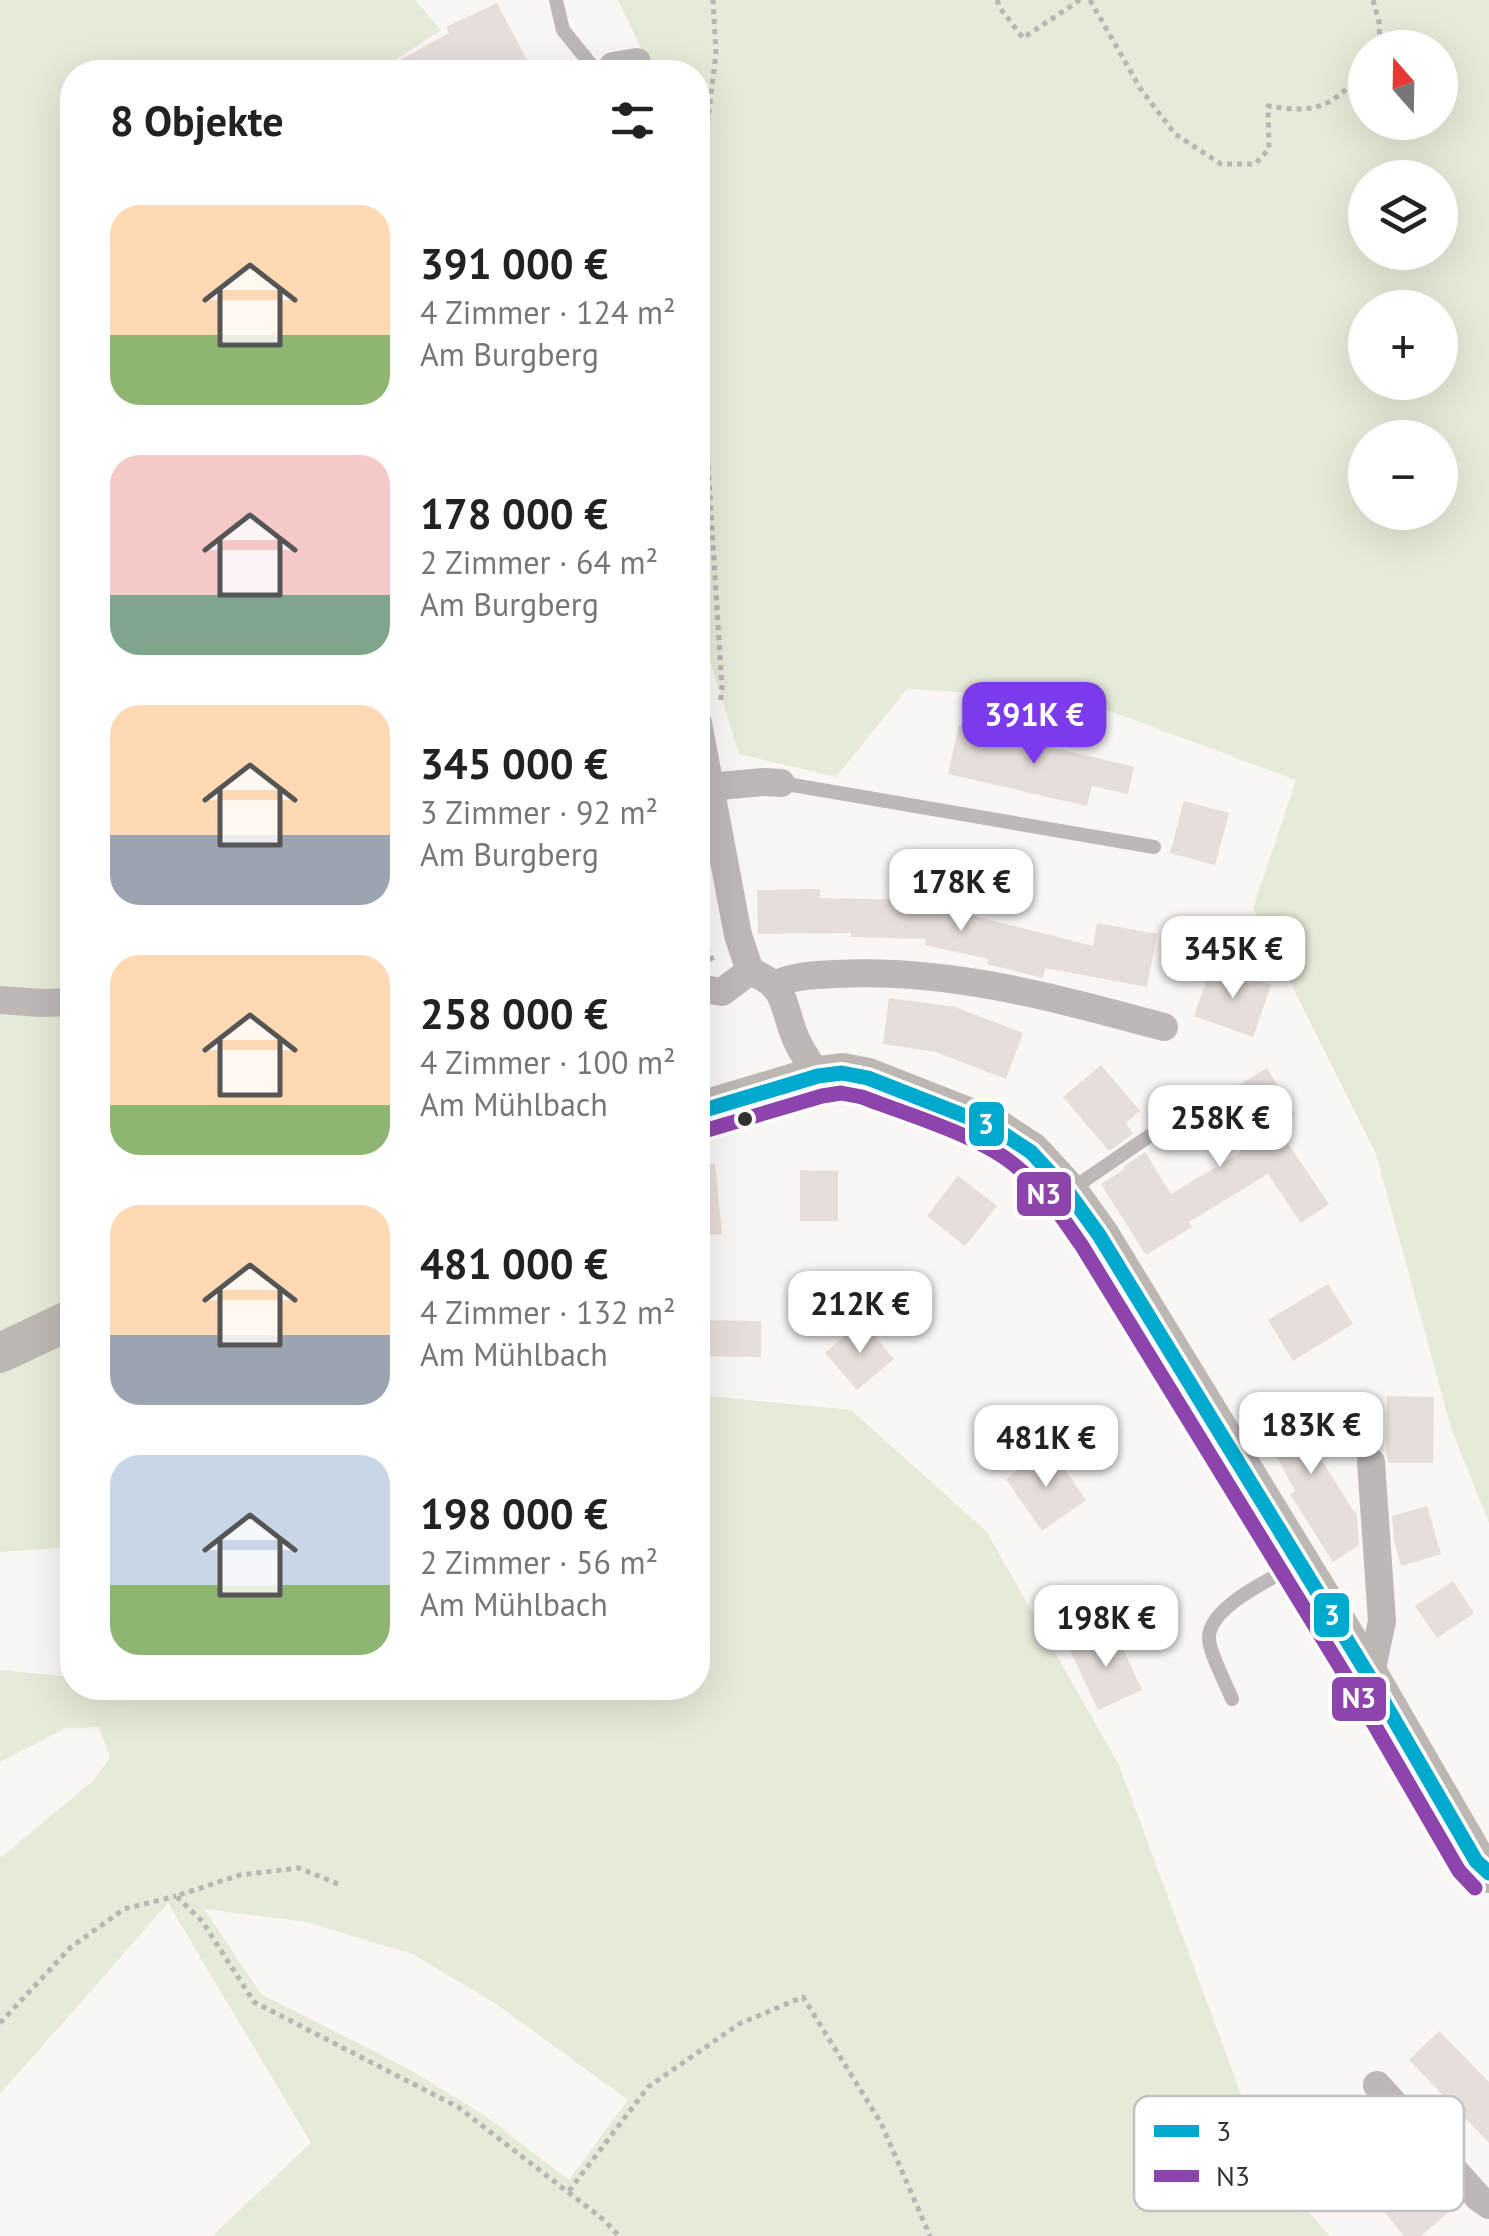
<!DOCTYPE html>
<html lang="de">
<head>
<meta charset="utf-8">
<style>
  body { margin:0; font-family:"PT Sans",sans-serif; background:#f6f6f6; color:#222; height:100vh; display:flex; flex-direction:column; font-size:38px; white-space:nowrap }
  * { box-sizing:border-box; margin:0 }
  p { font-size:32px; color:#767676 }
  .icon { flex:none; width:55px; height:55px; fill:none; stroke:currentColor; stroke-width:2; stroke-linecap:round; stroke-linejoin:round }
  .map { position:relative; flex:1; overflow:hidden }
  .sheet { position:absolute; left:60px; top:60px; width:650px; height:1640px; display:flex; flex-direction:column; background:#fff; border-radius:40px; box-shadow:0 10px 40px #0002 }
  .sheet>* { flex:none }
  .needle { width:65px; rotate:340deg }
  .buttons { position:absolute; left:1348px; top:30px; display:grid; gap:20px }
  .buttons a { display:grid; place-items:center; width:110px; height:110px; border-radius:50%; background:#fff; box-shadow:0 10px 40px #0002; font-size:50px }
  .price { position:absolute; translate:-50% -85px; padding:0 22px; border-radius:20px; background:#fff; color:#222; font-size:32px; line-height:65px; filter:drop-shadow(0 2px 5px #0008) }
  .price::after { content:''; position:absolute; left:50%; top:60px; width:30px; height:22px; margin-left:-15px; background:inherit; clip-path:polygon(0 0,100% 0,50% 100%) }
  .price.on { background:#7c3aed; color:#fff }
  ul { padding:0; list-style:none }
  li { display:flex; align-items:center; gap:30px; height:250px; padding:0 50px }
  li span { display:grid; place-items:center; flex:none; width:280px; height:200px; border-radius:30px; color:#555 }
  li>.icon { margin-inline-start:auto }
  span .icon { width:120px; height:120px; fill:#fffc; stroke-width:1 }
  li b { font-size:42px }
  h2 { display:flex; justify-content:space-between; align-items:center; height:120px; padding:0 50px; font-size:42px }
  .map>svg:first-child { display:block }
</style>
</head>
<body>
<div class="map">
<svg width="1489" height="2236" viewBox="0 0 1489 2236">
  <rect width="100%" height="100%" fill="#f9f6f4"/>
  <path fill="#e6ead8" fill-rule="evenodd" d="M0,0H415L441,30L377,72H72V1302L0,1334Z
    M618,0H1489V1523L1452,1431L1376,1154L1253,908L1296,780L1077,699L907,689L836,777L739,754L702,634L698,591V72H649L647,61ZM1365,48H1440V122H1365ZM1365,178H1440V252H1365ZM1365,308H1440V382H1365ZM1365,438H1440V512H1365Z
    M72,1334V1547L0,1552V1367Z
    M698,1395L851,1410L986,1531L1119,1765L1268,2167L1330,2236H212L311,2143L168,1903L0,2094V1858L92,1782L110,1758L99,1727L66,1728L0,1762V1670L72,1677V1688H698ZM204,1909L306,1922L412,1954L495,2003L628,2100L569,2180L487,2117L407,2068L261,1994Z"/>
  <path fill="#e6deda" d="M497,3L533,72H378L449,33L446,27Z
    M959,725L1134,767L1128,794L1092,786L1087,806L948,774Z
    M1184,801L1229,813L1215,865L1170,853Z
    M820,889V898L911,900L1093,946L1097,923L1157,934L1147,987L1045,968L1043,978L987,964L988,959L925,945L926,939L851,937V933L758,934L757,890Z
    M1212,964L1271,985L1253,1037L1194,1016Z
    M889,998L955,1007L1023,1033L1006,1079L936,1052L883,1044Z
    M1101,1065L1140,1111L1126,1123L1133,1134L1109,1151L1063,1097Z
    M1267,1068L1295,1115L1276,1126L1329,1204L1301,1223L1268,1174L1189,1222L1192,1227L1146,1255L1101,1184L1125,1169L1123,1167L1145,1152L1171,1194L1241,1152L1210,1102Z
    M698,1164H715L722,1234L698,1236Z
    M800,1170L838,1171V1221H800Z
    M958,1176L997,1206L965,1246L927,1216Z
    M1328,1284L1353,1324L1293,1361L1268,1320Z
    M698,1320L761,1321V1357L698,1356Z
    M862,1321L894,1359L857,1390L825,1353Z
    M1300,1395L1322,1436L1310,1442L1357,1516L1359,1545L1333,1562L1290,1494L1295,1491L1256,1418Z
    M1387,1396L1434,1397L1433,1463H1389L1386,1454Z
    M1050,1448L1086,1500L1042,1531L1006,1479Z
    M1427,1506L1441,1554L1401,1566L1394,1541L1392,1516Z
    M1453,1581L1474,1613L1437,1638L1415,1606Z
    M1114,1629L1142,1690L1098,1710L1070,1650Z
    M1439,2031L1489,2082V2143L1409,2060Z
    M1362,2108L1412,2173L1418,2168L1453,2208L1421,2236H1404L1325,2137Z"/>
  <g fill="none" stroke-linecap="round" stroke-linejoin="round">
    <path stroke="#b8b5b3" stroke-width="5" stroke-dasharray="5 5" stroke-linecap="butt" d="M997,0L1000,8L1023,38L1080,0
      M1090,0L1140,88L1175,134L1221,164H1255L1269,149L1268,106C1318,114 1332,107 1365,69
      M1373,0L1379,22L1380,48
      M698,203L716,53L713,0
      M698,356L705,416L722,688L720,705
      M698,908L703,938L713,962
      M338,1884L299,1868L240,1875L176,1896L202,1921L254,2002L458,2107L604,2220L619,2236
      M0,2023L71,1947L124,1909L176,1896
      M569,2191L648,2087L739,2024L803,1997L881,2123L930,2236"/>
    <path stroke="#bdb8b5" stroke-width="14" d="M556,0L563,30L597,72
      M781,783L1154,847
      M1069,1191L1177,1117
      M1232,1699C1227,1686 1209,1652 1209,1639C1207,1607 1276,1576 1299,1564"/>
    <path stroke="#bdb8b5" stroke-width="28" d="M614,72L613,66L637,62L638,72
      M698,723L738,935L750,971C787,987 781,1000 794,1034C799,1049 810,1063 818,1076
      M698,788L763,782L781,783
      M775,985C794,975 815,975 836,974C948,968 1056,998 1164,1027
      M698,988L722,992L750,971
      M0,1000L42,1003L72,1002
      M1370,1678L1382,1621L1371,1462
      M1377,2085L1479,2198L1489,2205"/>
    <path stroke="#bdb7b4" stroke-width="40" d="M698,1112L818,1076L842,1073L868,1078L993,1127L1031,1152L1068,1192L1099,1235L1370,1678L1476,1861L1489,1873
      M0,1353L72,1319"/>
    <g stroke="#fff" stroke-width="22">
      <path id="bus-1" d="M698,1112L818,1076L842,1073L868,1078L993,1127L1031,1152L1068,1192L1099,1235L1370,1678L1476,1861L1489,1873"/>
    </g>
    <g stroke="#fff" stroke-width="22">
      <path id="bus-2" d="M704,1131L822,1096L841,1093L862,1097C908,1115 982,1136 1018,1168C1044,1189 1063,1219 1082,1246L1353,1688L1459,1871L1475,1888"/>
    </g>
    <use href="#bus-1" stroke="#00a9ce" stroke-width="15"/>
    <use href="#bus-2" stroke="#8e44ad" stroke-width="15"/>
  </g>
  <circle fill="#33302f" stroke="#fff" stroke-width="4" cx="745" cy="1119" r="9"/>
  <rect x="1134" y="2096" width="330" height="115" rx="15" fill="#fff" stroke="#c2c1c1" stroke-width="2.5"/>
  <rect x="1154" y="2125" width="45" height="12" fill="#00a9ce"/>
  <rect x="1154" y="2170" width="45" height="12" fill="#8e44ad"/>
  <g font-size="28" fill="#33302f">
    <text x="1216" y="2141">3</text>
    <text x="1216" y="2186">N3</text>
  </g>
  <g stroke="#fff" stroke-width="4">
    <rect x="967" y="1100" width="39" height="48" rx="10" fill="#00a9ce"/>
    <rect x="1015" y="1170" width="58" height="48" rx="10" fill="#8e44ad"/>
    <rect x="1312" y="1591" width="39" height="48" rx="10" fill="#00a9ce"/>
    <rect x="1330" y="1675" width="58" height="48" rx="10" fill="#8e44ad"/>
  </g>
  <g font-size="28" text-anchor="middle" font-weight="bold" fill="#fff">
    <text x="986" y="1134">3</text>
    <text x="1044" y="1204">N3</text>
    <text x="1332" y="1625">3</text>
    <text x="1359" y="1708">N3</text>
  </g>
</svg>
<div class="buttons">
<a><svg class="needle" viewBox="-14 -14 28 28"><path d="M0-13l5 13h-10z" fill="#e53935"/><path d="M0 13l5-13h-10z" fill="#767676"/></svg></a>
<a><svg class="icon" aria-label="layers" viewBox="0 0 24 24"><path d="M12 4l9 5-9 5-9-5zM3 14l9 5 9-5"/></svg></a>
<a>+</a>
<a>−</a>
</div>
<b class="price on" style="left:1034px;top:767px">391K €</b>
<b class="price" style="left:961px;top:934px">178K €</b>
<b class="price" style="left:1233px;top:1001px">345K €</b>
<b class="price" style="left:1220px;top:1170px">258K €</b>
<b class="price" style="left:860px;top:1356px">212K €</b>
<b class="price" style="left:1311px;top:1477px">183K €</b>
<b class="price" style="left:1046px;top:1490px">481K €</b>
<b class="price" style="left:1106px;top:1670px">198K €</b>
<section class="sheet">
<h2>8 Objekte<svg class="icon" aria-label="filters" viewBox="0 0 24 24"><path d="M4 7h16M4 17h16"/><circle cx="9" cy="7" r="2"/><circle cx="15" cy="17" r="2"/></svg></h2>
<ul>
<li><span style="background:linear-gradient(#ffd9b3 65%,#8fb573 0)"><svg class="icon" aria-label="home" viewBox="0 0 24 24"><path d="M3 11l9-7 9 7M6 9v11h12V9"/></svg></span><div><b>391 000 €</b><p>4 Zimmer · 124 m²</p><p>Am Burgberg</p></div></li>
<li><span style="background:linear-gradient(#f6c9c9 70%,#7fa58c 0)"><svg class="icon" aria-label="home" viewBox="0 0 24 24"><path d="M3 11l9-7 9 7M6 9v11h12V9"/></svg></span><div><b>178 000 €</b><p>2 Zimmer · 64 m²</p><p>Am Burgberg</p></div></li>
<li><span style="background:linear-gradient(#ffd9b3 65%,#9aa5b1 0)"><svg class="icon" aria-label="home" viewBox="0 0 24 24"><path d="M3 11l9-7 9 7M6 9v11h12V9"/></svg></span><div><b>345 000 €</b><p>3 Zimmer · 92 m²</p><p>Am Burgberg</p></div></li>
<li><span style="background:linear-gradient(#ffd9b3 75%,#8fb573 0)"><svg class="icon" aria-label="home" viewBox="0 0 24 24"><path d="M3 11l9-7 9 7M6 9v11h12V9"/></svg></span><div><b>258 000 €</b><p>4 Zimmer · 100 m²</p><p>Am Mühlbach</p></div></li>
<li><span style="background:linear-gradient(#ffd9b3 65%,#9aa5b1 0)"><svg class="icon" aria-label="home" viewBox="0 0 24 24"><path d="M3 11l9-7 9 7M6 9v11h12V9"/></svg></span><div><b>481 000 €</b><p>4 Zimmer · 132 m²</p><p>Am Mühlbach</p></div></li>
<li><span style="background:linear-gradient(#c9d6e8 65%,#8fb573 0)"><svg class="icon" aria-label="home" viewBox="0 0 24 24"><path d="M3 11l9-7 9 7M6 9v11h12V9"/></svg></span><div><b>198 000 €</b><p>2 Zimmer · 56 m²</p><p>Am Mühlbach</p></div></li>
</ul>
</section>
</div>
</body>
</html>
